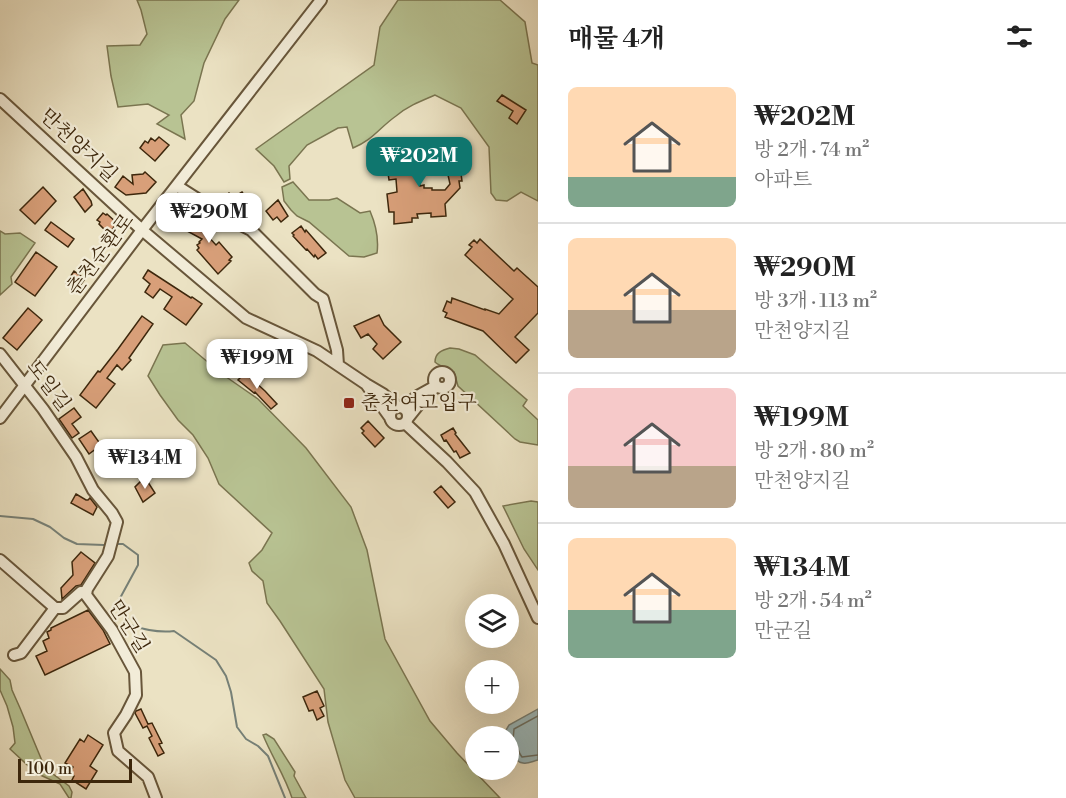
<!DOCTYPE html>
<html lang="ko">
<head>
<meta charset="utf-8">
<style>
  body { margin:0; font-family:"Libre Bodoni","Noto Serif KR",serif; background:#f6f6f6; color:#222; height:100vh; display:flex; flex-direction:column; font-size:22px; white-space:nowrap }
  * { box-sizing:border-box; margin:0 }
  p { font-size:20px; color:#767676 }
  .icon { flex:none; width:33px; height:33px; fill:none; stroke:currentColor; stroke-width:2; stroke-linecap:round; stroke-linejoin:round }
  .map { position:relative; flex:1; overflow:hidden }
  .side { display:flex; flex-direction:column; background:#fff; width:528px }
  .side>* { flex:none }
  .buttons { position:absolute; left:465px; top:594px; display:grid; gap:12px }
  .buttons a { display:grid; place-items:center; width:54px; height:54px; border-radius:50%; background:#fff; box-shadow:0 6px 24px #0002; font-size:30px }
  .scale { position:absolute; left:18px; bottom:15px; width:114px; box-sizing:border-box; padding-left:6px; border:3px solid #3d270c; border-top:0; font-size:16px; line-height:21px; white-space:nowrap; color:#3d270c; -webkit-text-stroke:4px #f2ecd8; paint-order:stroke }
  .price { position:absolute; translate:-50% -51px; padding:0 14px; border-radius:12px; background:#fff; color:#222; font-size:20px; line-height:39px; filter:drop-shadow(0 2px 3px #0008) }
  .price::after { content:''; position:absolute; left:50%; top:36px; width:18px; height:14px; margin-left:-9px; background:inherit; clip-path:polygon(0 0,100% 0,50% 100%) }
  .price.selected { background:#0f766e; color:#fff }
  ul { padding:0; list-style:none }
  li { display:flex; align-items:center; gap:18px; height:150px; padding:0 30px }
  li+li { border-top:2px solid #e0e0e0 }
  li span { display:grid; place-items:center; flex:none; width:168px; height:120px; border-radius:9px; color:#555 }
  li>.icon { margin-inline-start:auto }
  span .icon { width:72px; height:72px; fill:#fffc; stroke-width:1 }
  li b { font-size:26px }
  h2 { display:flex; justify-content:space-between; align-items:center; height:72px; padding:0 30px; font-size:26px }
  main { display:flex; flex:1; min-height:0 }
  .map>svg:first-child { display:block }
</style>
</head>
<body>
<main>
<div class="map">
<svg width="538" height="798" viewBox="0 0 538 798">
  <rect width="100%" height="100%" fill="#ebe2c3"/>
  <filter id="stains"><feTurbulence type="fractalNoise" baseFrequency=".00333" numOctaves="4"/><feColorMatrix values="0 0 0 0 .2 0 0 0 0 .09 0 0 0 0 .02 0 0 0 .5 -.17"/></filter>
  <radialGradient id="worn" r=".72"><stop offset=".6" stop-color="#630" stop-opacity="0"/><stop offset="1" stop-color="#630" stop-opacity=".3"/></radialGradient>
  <path fill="#b8c393" stroke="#7a7550" stroke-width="1.5" d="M137,0H239L225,19L204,63L194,101L181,115L185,139L157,124L169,115L148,104L118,107L111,76L107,46L140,45L147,34L141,10Z
    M398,0H500L525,22L532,63L538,65V201L521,192L507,201L496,200L491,193L489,147L461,108L435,95C421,101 408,106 396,116C379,128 373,140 353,148L347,127L338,128L307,145L289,166L290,179L284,182L274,166L256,149L374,65L380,27Z
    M293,182L309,200H329L337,198L360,213L370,211C376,225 379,238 377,253L364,257L349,256L309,222L297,216L291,210L284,201L282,187Z
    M0,231L5,234L20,233L35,243L11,277L12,284L0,295Z
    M185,343L222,374L258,399L306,448L351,507L367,550L385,639L430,721L457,753L500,798H355L345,780L328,722L324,689L280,621L267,603L263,581L252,571L249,563L262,550L272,533L219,484L208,458L193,435L178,420L160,395L148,376L163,345Z
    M450,348L459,349L475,355L527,400L523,406L538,420V445L520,442L515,439L458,386L454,372C448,368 440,367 435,362C435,353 442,350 450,348Z
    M531,501L538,502V570L524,549L503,506Z
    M0,669L10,680L12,690L20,708L45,768L69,786L72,792L71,798H69L60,784L36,773L10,749L15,743L13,727L7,706L0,690Z
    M266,734L274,739L295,772L294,776L306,798H292C285,776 272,757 263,735Z"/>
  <path fill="#9cbbbe" stroke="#768077" stroke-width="1.5" d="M538,709V760C533,761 528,764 523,763C511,762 509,740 506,730L509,725Z"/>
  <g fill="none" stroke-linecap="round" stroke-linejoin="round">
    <path stroke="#6c7165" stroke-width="1.5" d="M538,716L514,729L513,740L516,744L520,754L522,757L538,755"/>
    <path stroke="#768077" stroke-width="2" d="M0,516L33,519L50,527L64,538L77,544L104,545
      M117,544H123L138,555V565L119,600L130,625C145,630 158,633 174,631L216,660L226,676L231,692L237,727L246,739L258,746L268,756L285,798"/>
  </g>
  <path fill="#d89f79" stroke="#3d270c" stroke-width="1.5" d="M502,95L526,110L517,124L509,118L513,111L497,101Z
    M159,137L169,145L155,161L140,148L145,141L148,143L151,138L155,141Z
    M457,144L462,181H459L460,188L445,204L446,216L431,217V213L417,214L418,218H412V222L394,224V212H389L387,194L397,192L396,179L389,180L386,159L398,157L397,151L413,148L420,186L424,185V188H432V190H445L450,184L448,175L452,169L450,157L446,158L445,149L451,148V146Z
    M145,172L156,182L146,193L126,195L115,187L123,176L133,184L132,175L143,174Z
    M43,187L56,201L35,224L20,210Z
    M83,189L91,201L92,205L85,212L74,197Z
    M242,192L256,213L246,219L238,215L242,213L232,199L225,207L220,202L229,193L234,197Z
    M278,200L288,216L281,222L277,217L273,220L266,211Z
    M198,210L211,217L203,231L216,245L219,242L232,257L229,260L231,261L218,274L197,250L199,248L197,245L200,243L199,242L202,239L187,231Z
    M103,213L106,215L107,214L117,223L109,234L99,224L100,222L97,220Z
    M51,222L74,239L68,247L45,230Z
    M301,226L305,232L306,230L326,253L318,259L315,255L314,257L307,249L306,250L293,236L294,235L292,233Z
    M480,239L514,271L517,268L538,287V313L515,337L529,350L516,363L483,331L445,317L447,313L443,311L447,301L451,303L452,298L485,310V309L499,314L513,299L465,255L472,247L469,245L474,240L477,243Z
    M36,252L57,267L35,296L15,282Z
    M148,270L191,298L192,297L202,304L186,325L164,309L172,297L160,289L153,298L145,292L150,284L143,278Z
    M74,271L85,279L76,291L66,283Z
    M28,308L42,320L17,350L3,338Z
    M379,315L384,325L401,342L383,359L373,349L377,344L368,334L361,338L354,326Z
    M142,316L153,324L129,358L131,360L122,370L117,365L107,378L115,384L96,408L80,395L98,371L100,372L118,349Z
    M245,373L265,391L277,404L271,409L255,392L254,393L238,380Z
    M74,408L81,417L72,424L79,433L72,438L59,419Z
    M368,421L384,438L375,447L362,433L364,431L361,428Z
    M453,428L456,433L455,434L470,453L460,458L456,451L454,452L446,440L444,441L441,435Z
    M91,431L101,445L89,454L79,439Z
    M144,478L145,480L146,479L155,493L143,502L135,487Z
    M441,486L455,502L448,508L434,492Z
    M76,494L86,500H88L90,498L97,507L93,515L71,503Z
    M81,552L95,563L81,585L76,586L62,599L61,588L73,575L72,562Z
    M88,610L103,630L110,644L45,675L36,656L47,651L43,641L49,638L47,632L51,630V628Z
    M317,691L324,706L320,708L324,716L317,720L313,710L309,711L303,697Z
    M141,709L148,724L152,723L162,743L159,744L164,753L158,756L149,738L152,736L147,726L143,728L135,713L136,711Z
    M88,735L103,745L90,766L97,771L86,789L72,780L74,776L69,773L73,767L65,763L80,739L84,742Z"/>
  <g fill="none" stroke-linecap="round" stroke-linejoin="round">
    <g stroke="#68563a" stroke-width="14">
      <path id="minor" d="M0,99L142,230L246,318L317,351L366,384
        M177,186L229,219L251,230L315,294L323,299L337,350L338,365
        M0,354L43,409L76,457L93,490L112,513L117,522L108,556L87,589L86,595L112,630L135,672L136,695L126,715L114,733L118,751L148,777L156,798
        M434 380a8 8 0 1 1 16 0a8 8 0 1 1-16 0Z
        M390 416a9 9 0 1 1 18 0a9 9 0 1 1-18 0Z
        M403,408L416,397L436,386L420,403L408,418
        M389,416L366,384L383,394L398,407
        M0,418L142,230L321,0
        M405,423L447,462L475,492L504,544L538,618
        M0,560L55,608
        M14,655L21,653L55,608H63L81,592"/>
    </g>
    <use href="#minor" stroke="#f2ecd8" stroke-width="10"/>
  </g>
  <rect fill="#8f2418" stroke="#f2ecd8" stroke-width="2" x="343" y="397" width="12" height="12" rx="3"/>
  <g text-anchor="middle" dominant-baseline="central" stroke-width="4.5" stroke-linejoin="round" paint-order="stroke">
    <g font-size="20" fill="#3d270c" stroke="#f2ecd8">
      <text transform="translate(78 146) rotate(43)">만천양지길</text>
      <text transform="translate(101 255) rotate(-53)">춘천순환로</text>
      <text transform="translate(48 386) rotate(53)">도일길</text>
      <text transform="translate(128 627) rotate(58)">만군길</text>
    </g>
    <g font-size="20" fill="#3d270c" stroke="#f2ecd8" text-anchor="start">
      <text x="361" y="403">춘천여고입구</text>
    </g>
  </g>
  <rect width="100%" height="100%" filter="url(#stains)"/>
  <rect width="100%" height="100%" fill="url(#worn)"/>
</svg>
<div class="buttons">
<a><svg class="icon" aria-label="layers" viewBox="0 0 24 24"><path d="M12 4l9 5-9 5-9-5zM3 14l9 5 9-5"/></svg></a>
<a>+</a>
<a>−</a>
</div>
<div class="scale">100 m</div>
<b class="price selected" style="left:419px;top:188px">₩202M</b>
<b class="price" style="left:209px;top:244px">₩290M</b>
<b class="price" style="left:257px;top:390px">₩199M</b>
<b class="price" style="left:145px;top:490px">₩134M</b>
</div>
<section class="side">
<h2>매물 4개<svg class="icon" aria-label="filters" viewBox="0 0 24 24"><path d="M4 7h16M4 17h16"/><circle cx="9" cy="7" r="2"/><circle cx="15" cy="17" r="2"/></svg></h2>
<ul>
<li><span style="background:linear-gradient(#ffd9b3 75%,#7fa58c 0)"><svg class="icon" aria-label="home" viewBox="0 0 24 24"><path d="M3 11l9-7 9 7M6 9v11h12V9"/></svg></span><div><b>₩202M</b><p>방 2개 · 74 m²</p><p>아파트</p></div></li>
<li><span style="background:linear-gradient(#ffd9b3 60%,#b9a48a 0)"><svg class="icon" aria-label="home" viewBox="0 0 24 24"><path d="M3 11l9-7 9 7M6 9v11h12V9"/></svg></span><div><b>₩290M</b><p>방 3개 · 113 m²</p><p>만천양지길</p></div></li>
<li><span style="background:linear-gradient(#f6c9c9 65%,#b9a48a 0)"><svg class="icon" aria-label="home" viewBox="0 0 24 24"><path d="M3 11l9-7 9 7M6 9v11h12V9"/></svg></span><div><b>₩199M</b><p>방 2개 · 80 m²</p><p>만천양지길</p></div></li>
<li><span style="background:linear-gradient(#ffd9b3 60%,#7fa58c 0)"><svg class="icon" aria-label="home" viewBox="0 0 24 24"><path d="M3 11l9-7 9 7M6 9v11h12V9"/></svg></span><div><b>₩134M</b><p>방 2개 · 54 m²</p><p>만군길</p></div></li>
</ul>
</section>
</main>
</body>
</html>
